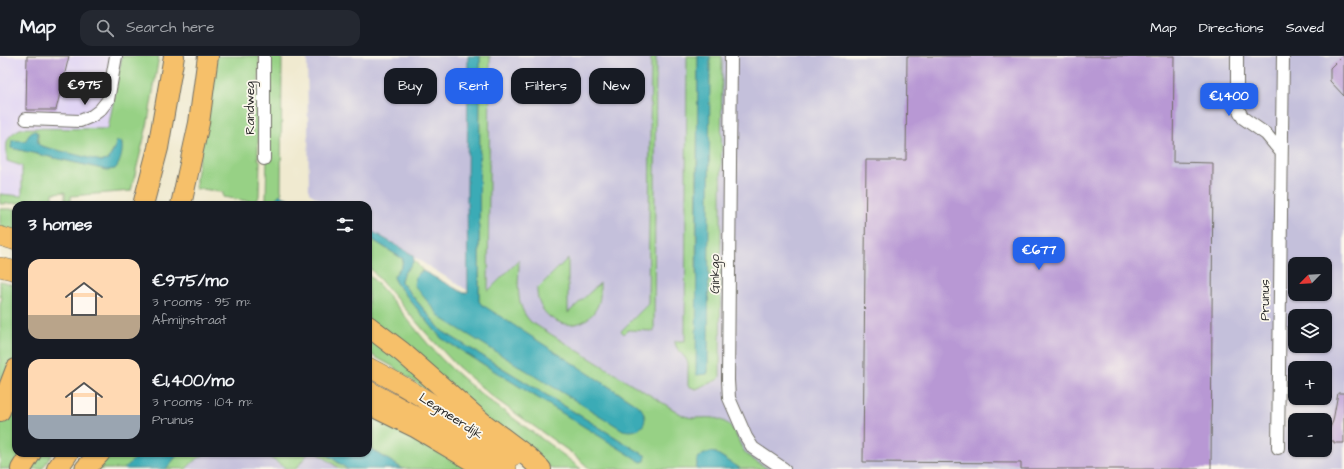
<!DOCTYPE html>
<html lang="en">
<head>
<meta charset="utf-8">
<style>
  body { margin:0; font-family:"Architects Daughter",sans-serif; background:#242831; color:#f1f3f6; height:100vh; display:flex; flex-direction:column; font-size:15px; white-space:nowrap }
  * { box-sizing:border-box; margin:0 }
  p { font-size:13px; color:#9ea1a6 }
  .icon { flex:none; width:22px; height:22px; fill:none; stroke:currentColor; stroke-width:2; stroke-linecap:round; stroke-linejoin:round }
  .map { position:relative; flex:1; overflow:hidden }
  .panel { position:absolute; left:12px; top:145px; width:360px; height:256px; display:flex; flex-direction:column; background:#171b24; border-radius:12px; box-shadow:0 1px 3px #0004 }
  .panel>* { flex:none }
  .top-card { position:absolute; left:384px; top:12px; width:380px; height:36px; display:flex; gap:8px }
  .needle { width:26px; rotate:246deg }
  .controls { position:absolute; left:1288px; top:201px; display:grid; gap:8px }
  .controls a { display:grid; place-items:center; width:44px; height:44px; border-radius:8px; background:#171b24; box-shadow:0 1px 3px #0004; font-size:20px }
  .price { position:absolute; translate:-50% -34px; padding:0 9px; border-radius:8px; background:#2563eb; color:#fff; font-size:13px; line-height:26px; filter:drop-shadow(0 1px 2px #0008) }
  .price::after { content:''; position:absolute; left:50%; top:24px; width:12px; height:9px; margin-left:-6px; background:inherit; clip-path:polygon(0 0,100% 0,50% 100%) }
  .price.on { background:#222; color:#fff }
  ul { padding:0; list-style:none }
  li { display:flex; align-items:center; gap:12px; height:100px; padding:0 16px }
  li span { display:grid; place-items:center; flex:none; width:112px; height:80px; border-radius:12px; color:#555 }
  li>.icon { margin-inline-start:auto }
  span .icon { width:48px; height:48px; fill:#fffc; stroke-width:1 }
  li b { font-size:17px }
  h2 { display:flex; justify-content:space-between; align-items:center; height:48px; padding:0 16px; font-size:17px }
  .pill { padding:0 14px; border-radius:12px; background:#171b24; box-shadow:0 1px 3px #0004; font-size:14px; line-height:36px }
  .pill.on { background:#2563eb; color:#fff }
  header { display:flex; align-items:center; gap:24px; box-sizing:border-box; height:56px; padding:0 20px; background:#171b24; border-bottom:1px solid #363941 }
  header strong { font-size:19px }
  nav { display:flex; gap:22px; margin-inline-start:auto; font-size:14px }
  .search { width:280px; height:36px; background:#242831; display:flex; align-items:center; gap:10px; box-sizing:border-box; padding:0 14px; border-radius:12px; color:#9ea1a6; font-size:15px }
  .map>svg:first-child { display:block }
</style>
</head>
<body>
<header>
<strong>Map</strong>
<div class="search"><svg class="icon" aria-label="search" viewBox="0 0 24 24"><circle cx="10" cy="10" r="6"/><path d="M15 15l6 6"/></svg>Search here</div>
<nav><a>Map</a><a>Directions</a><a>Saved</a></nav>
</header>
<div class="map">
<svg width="1344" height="413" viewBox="0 0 1344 413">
  <rect width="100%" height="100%" fill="#fbf7ec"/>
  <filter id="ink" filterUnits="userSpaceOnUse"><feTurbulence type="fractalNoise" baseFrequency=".025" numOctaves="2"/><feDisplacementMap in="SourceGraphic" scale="8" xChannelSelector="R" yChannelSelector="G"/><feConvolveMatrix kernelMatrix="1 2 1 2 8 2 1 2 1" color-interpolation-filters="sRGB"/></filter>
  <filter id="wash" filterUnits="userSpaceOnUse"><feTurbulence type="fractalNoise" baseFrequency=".012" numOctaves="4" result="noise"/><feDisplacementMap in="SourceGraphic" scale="16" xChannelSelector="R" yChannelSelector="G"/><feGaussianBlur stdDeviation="0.9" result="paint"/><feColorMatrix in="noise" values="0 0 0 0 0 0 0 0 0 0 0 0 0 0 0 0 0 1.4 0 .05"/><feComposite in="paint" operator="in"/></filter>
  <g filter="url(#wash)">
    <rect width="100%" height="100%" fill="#f0ead0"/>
    <path fill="#e0d4f4" d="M0,0H130L127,122L25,143L0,142Z"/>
    <path fill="#c4c0db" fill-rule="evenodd" d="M307,0H1344V413H758L368,173V149H329L309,137ZM1295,208H1325V238H1295ZM1295,260H1325V290H1295ZM1295,312H1325V342H1295ZM1295,364H1325V394H1295Z
      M158,397H344L367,413H145Z"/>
    <path fill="#97d185" stroke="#617e58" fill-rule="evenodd" d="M122,0H159L148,66L131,135L71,140V145H65V136L53,137V145L0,148V138L22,140V110L7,105C7,87 3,81 22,72L108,73ZM38,77V88L41,90C53,93 100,108 108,104L115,91L116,86H122L121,98L107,114L11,92L27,84L30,78Z
      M216,0H259L258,103L260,104L259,140L258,143L253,146L223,141V136L202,133H196V120Z
      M269,0H282L281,134L282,137L276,142L292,149H268L266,144Z
      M480,0H490L488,235L519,204C519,226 514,249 531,266L684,360C698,365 710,358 723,365C736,371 737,385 744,395C750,403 760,408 769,413H741L716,397L710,396L696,411V413H590L573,398L494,342L456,309L427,278L368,210V181L403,203L402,209L394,220L441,282L643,406L646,400L442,275L401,226C401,217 411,211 414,204L423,215L419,217L415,224L639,350L480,248L479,245Z
      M651,0H656L654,275L628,274L624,278L621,275L648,248Z
      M687,0H698L696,216L707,318L710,0H722L720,320L719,323L696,333L688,330V307C685,298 675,295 675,285H685Z
      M0,153H16V179L0,175Z
      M568,202V257L600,227C600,235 601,244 597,251C581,283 536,267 537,233Z
      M368,218C399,248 421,285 453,314C493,351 540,379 581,413H552L505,379L368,266Z
      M0,225L16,230V299L0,340V249L2,241L0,240Z
      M368,276L459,352L431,338L392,310L368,297Z
      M16,327V397H23L13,413H0V368Z
      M368,351L475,413H403L368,391Z
      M41,397H53L42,413H31Z
      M106,397H140L124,413H91Z
      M179,397H206L194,405L186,413H166Z
      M263,397H308L296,413H287Z
      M318,397H325L347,413H340Z"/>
    <path fill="#3aabb6" stroke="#326b70" d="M468,0H480L479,245L481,248L639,350C652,364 642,379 623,374L441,262L414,229C415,222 417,217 423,215L464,237L468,236L467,133Z
      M698,0H710L708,316L707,318L697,319L696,318Z
      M32,75H36C39,79 37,84 38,88L41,90L101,105L108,104L115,92L116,86L121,85C124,92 121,107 115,113L107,114L11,92L12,84L25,85Z
      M280,138L282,140L305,149H292L277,143L276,142Z
      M368,173L413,199L414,204C411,211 401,217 401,226L442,275L646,400L645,405L641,406L441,282L395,226L394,220L402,209L403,203L368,181Z
      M368,391L403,413H347L325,397H368Z
      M710,396L716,397L741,413H696L698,402L702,399Z
      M140,397H179L166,413H124Z"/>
    <g id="blocks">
      <path fill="#b898d4" d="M27,0H69L56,54H26Z
        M907,0H1174L1173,106L1213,107L1211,413H1021V407L863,406L866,104H906Z
        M1342,0H1344V40L1330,25V12Z
        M1338,337H1344V387H1334V385H1325V383L1333,365Z"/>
    </g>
  </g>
  <g filter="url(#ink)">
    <use href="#blocks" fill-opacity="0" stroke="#706e65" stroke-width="1"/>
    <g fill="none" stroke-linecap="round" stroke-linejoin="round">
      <g stroke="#706e65" stroke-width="14">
        <path id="minor" d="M731,0L728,324L729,342L746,381L753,392L784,413
          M1237,0V51L1243,62L1266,78L1281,96
          M26,63L80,65L92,60L100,54L108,44L116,0
          M264,103V0
          M1278,392L1283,0"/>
      </g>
      <g stroke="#706e65" stroke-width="20">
        <path id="primary" d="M0,180L16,185
          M0,211L16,215
          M368,311C419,337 465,369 513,400
          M368,334L456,382L507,413"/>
      </g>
      <g stroke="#706e65" stroke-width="22">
        <path id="trunk" d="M143,149L158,92L174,0
          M181,149L199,67L208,0
          M368,270L402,296L483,367L528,401L541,413
          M368,348L415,371L486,413
          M0,355L16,313
          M21,413L31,397
          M57,413L68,397
          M85,413L100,397"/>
      </g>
      <use href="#minor" stroke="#fff" stroke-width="12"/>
      <use href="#primary" stroke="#f6c06b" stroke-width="19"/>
      <use href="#trunk" stroke="#f6c06b" stroke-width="20"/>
    </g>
  </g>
  <g text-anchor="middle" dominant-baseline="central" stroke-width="3.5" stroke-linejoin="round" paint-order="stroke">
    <g font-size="13" fill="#2b2b2b" stroke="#fbf7ec">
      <text transform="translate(250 52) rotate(-90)">Randweg</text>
      <text transform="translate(715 218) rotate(-90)">Ginkgo</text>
      <text transform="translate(1265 244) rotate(-90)">Prunus</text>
      <text transform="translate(451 360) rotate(33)">Legmeerdijk</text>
    </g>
  </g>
</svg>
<div class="controls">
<a><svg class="needle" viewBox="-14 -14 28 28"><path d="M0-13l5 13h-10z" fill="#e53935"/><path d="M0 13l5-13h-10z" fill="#9ea1a6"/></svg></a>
<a><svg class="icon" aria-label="layers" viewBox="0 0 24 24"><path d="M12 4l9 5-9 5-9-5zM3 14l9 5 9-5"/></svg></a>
<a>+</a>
<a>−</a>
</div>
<b class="price on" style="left:85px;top:50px">€975</b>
<b class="price" style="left:1229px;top:61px">€1,400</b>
<b class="price" style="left:1039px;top:215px">€677</b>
<div class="top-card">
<a class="pill">Buy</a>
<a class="pill on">Rent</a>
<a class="pill">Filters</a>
<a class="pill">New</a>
</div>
<section class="panel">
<h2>3 homes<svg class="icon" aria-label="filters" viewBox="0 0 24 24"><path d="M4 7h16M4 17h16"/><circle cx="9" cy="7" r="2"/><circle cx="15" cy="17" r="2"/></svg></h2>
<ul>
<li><span style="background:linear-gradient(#ffd9b3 70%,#b9a48a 0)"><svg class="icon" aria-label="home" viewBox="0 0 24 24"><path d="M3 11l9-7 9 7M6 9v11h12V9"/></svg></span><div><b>€975/mo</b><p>3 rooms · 95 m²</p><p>Afmijnstraat</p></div></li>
<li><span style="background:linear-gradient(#ffd9b3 70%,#9aa5b1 0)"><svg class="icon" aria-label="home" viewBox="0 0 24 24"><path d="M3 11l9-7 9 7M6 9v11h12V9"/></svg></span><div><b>€1,400/mo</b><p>3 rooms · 104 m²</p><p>Prunus</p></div></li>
</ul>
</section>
</div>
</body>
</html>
